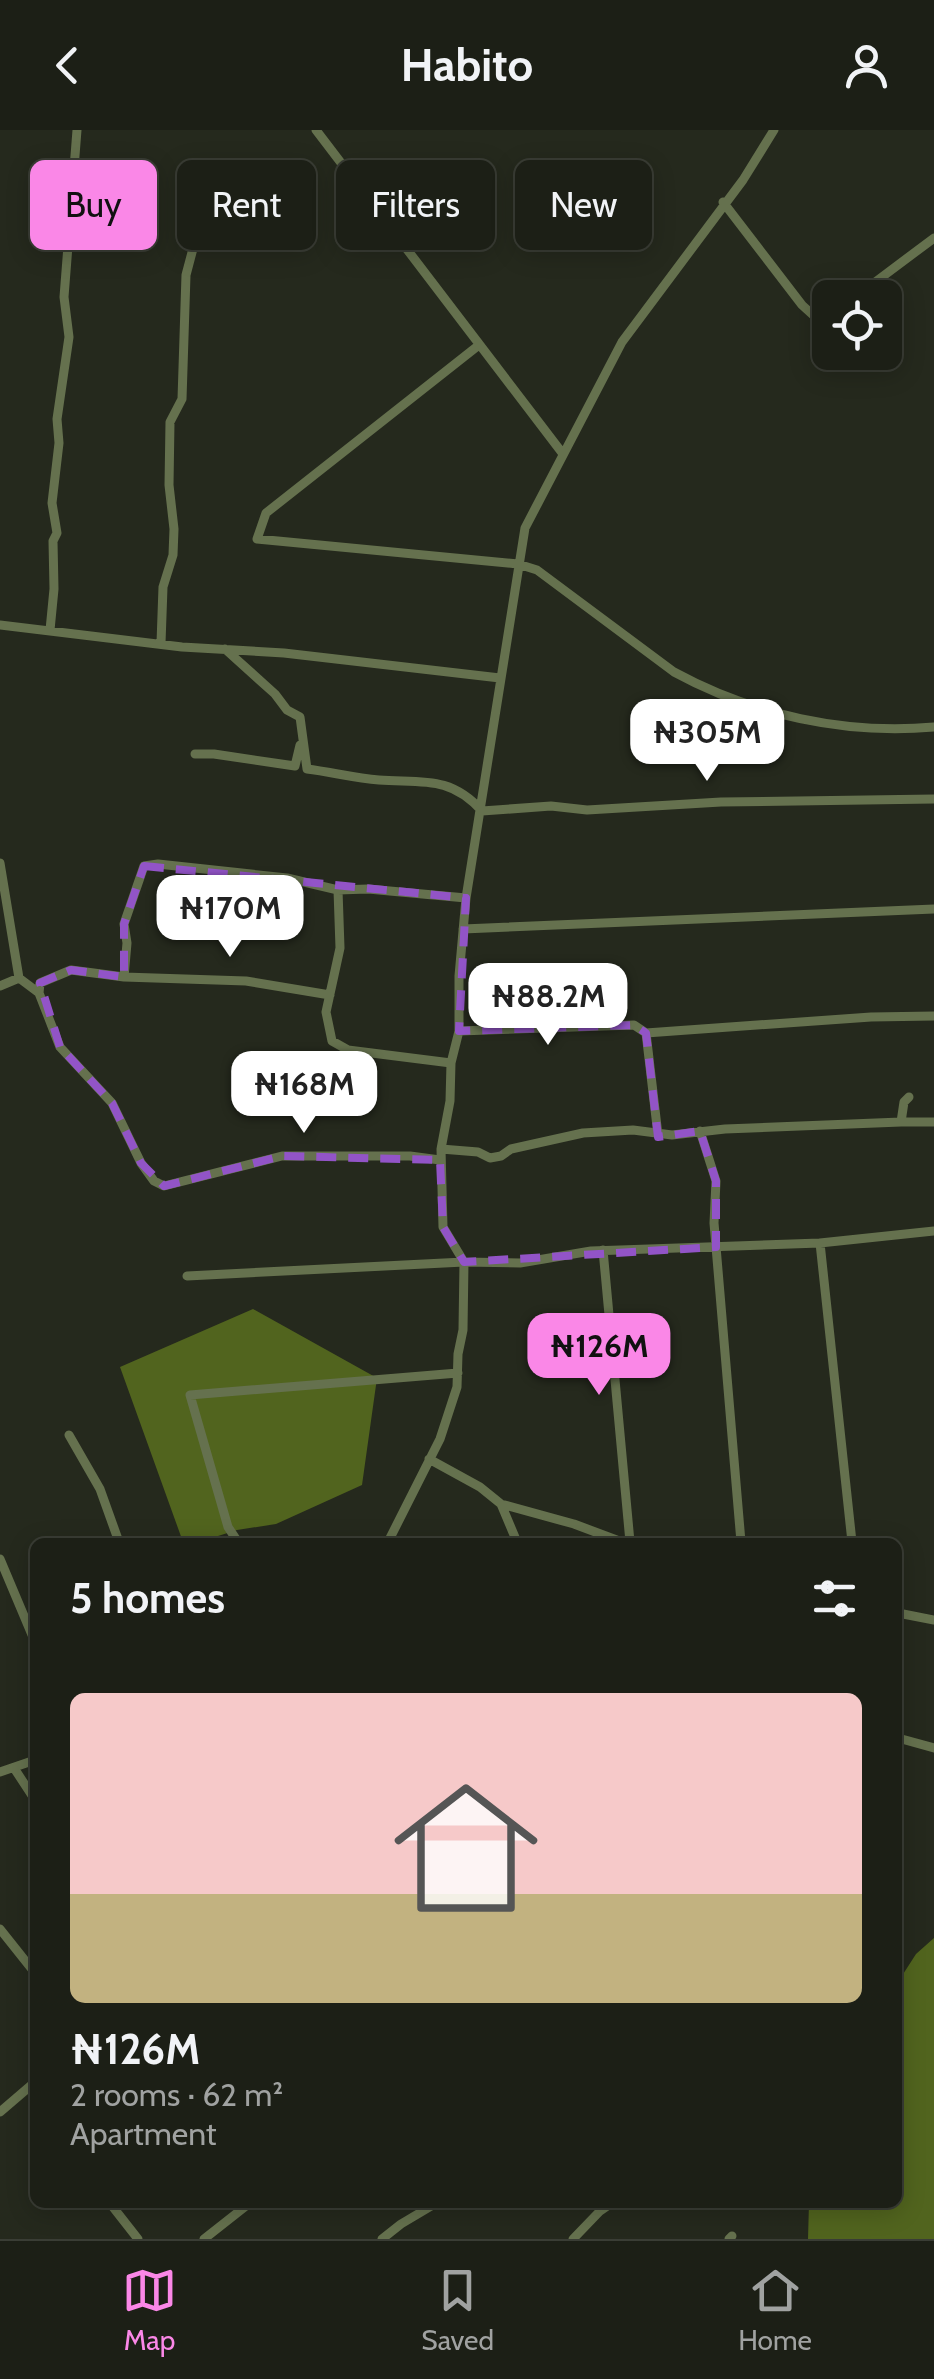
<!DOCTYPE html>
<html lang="en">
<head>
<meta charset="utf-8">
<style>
  body { margin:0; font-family:Cabin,sans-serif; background:#25271f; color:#f1f3f6; height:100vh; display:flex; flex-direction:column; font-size:38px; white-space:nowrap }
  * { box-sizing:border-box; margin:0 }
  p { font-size:32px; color:#a0a2a1 }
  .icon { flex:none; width:55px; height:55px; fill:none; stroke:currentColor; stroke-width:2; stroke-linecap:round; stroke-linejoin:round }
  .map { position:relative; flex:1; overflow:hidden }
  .sheet { position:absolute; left:30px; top:1408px; width:872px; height:670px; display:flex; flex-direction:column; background:#1c1f16; border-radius:15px; box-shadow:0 5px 25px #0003,0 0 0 2px #3a3d35 }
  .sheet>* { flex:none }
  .top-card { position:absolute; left:30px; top:30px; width:875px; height:90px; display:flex; gap:20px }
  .fabs { position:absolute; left:812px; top:150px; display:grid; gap:20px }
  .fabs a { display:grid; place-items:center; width:90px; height:90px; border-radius:15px; background:#1c1f16; box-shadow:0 5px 25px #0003,0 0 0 2px #3a3d35; font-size:50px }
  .price { position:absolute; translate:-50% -85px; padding:0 22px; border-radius:20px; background:#fff; color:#222; font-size:32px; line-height:65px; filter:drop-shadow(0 2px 5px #0008) }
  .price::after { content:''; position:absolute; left:50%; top:60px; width:30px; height:22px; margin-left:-15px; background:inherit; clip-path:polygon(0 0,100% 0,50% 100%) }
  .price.active { background:#fa87e7; color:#111 }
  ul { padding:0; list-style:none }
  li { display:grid; align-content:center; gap:20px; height:530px; padding:0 40px }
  li span { display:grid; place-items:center; height:310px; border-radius:15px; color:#555 }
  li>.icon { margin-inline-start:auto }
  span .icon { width:180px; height:180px; fill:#fffc; stroke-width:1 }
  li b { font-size:42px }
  h2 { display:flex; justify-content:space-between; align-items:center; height:120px; padding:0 40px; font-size:42px }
  .pill { padding:0 35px; border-radius:15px; background:#1c1f16; box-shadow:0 5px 25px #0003,0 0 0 2px #3a3d35; font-size:35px; line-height:90px }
  .pill.active { background:#fa87e7; color:#111 }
  header { display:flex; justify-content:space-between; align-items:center; height:130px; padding:0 40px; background:#1c1f16; font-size:45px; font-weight:700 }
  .tabs { display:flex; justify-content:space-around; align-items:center; height:140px; border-top:2px solid #3a3d35; background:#1c1f16; font-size:28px; color:#a0a2a1 }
  .tabs a { display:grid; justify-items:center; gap:5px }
  .tabs .active { color:#fa87e7 }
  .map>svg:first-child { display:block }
</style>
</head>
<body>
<header><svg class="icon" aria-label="back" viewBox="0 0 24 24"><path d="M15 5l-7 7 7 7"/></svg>Habito<svg class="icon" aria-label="person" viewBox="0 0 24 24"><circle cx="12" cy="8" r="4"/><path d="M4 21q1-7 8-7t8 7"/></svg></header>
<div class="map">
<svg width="934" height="2109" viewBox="0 0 934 2109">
  <rect width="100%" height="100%" fill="#25291d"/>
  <path fill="#51641e" d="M253,1179L377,1248L362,1355L276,1394L237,1400L199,1412H183L120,1237Z
    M934,1808V2109H808L809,2073L898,2072V1852L916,1824Z"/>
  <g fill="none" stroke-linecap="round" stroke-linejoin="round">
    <path stroke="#65714e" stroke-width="9" d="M316,0L563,324
      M723,72L802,175L813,185L830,184
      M854,168L934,108
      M479,215L266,383L257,409L518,434L537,440L674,542C753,585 845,605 934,597
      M0,495L182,517L284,523L500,548
      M50,500L54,459L53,411L57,403L52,373L59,313L57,289L69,207L64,167L77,0
      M161,513L163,457L173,425L174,399L169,355L170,292L182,269L186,145L199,96L197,88
      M225,519L275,564L287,580L300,587L307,639C331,642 355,648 379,650C421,653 450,645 482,681L551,676L587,680L721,672L934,669
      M195,624H214L295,636L300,615
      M0,733L19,848L39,863L60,917L112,973L141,1033L154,1051L164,1056L282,1026H410L440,1030
      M338,760L340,818L326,882L332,911L348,920L451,933
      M463,799L934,779
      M124,847L127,813L124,794L144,736L158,734L287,748L338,760L368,759L466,768
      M0,856L19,848
      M39,863L40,853L71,840L124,847L246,851L330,865
      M459,901L634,895L646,903L871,887L934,886
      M646,903L658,1005
      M901,992H934
      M700,1001L716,1051L714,1093L741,1412
      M441,1019L478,1022L490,1028L501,1026L511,1019L583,1003L633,1000L672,1005L725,999L901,992L904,972L909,967
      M820,1113L852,1412
      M603,1120L630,1412
      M187,1146L464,1132L520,1133L591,1121L820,1113L934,1101
      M69,1305L100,1359L119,1412
      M429,1329L480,1357L501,1374L574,1394L622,1412
      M501,1374L517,1412
      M238,1412L228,1397L190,1265L458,1243
      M388,1412L440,1309L457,1257L458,1224L463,1200L464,1132L443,1097L441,1019L450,971L451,933L459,901V846L466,768L525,398L622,212L743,50L774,0
      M0,1429L35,1512
      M898,1483L934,1490
      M898,1608L934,1618
      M14,1638L35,1670
      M0,1642L35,1630
      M0,1799L35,1843
      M0,1982L35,1952
      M109,2072L138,2109
      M204,2109L251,2072
      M382,2109L401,2094L438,2072
      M573,2109L600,2081L613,2072
      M729,2109L732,2106"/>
  </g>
  <path fill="none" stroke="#9254c7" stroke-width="8" stroke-dasharray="20 12" stroke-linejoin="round" d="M144,736L466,768L459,901L634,895L646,903L658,1007L700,1001L716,1051V1117L464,1132L443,1097L440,1030L282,1026L164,1056L141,1033L112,973L60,917L40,853L71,840L124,847V794Z"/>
</svg>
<div class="fabs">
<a><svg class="icon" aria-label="locate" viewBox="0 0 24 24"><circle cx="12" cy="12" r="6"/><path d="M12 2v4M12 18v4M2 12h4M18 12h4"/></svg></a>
</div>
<b class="price" style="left:707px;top:654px">₦305M</b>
<b class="price" style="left:230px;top:830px">₦170M</b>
<b class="price" style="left:548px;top:918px">₦88.2M</b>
<b class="price" style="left:304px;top:1006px">₦168M</b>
<b class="price active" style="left:599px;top:1268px">₦126M</b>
<div class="top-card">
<a class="pill active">Buy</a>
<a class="pill">Rent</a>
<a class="pill">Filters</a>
<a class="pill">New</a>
</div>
<section class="sheet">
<h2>5 homes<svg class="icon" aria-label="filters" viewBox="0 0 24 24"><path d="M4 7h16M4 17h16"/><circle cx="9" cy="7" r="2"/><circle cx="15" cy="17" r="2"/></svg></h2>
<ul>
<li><span style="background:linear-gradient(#f6c9c9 65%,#c2b280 0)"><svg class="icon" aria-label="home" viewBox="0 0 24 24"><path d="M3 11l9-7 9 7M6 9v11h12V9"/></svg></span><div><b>₦126M</b><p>2 rooms · 62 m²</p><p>Apartment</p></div></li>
</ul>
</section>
</div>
<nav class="tabs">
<a class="active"><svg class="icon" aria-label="map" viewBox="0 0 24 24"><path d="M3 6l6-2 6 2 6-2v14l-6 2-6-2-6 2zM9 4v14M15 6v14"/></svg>Map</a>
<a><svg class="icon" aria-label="saved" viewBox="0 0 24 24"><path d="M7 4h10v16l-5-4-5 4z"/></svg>Saved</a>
<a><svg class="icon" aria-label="home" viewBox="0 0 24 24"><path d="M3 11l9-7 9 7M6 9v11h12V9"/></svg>Home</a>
</nav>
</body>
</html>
